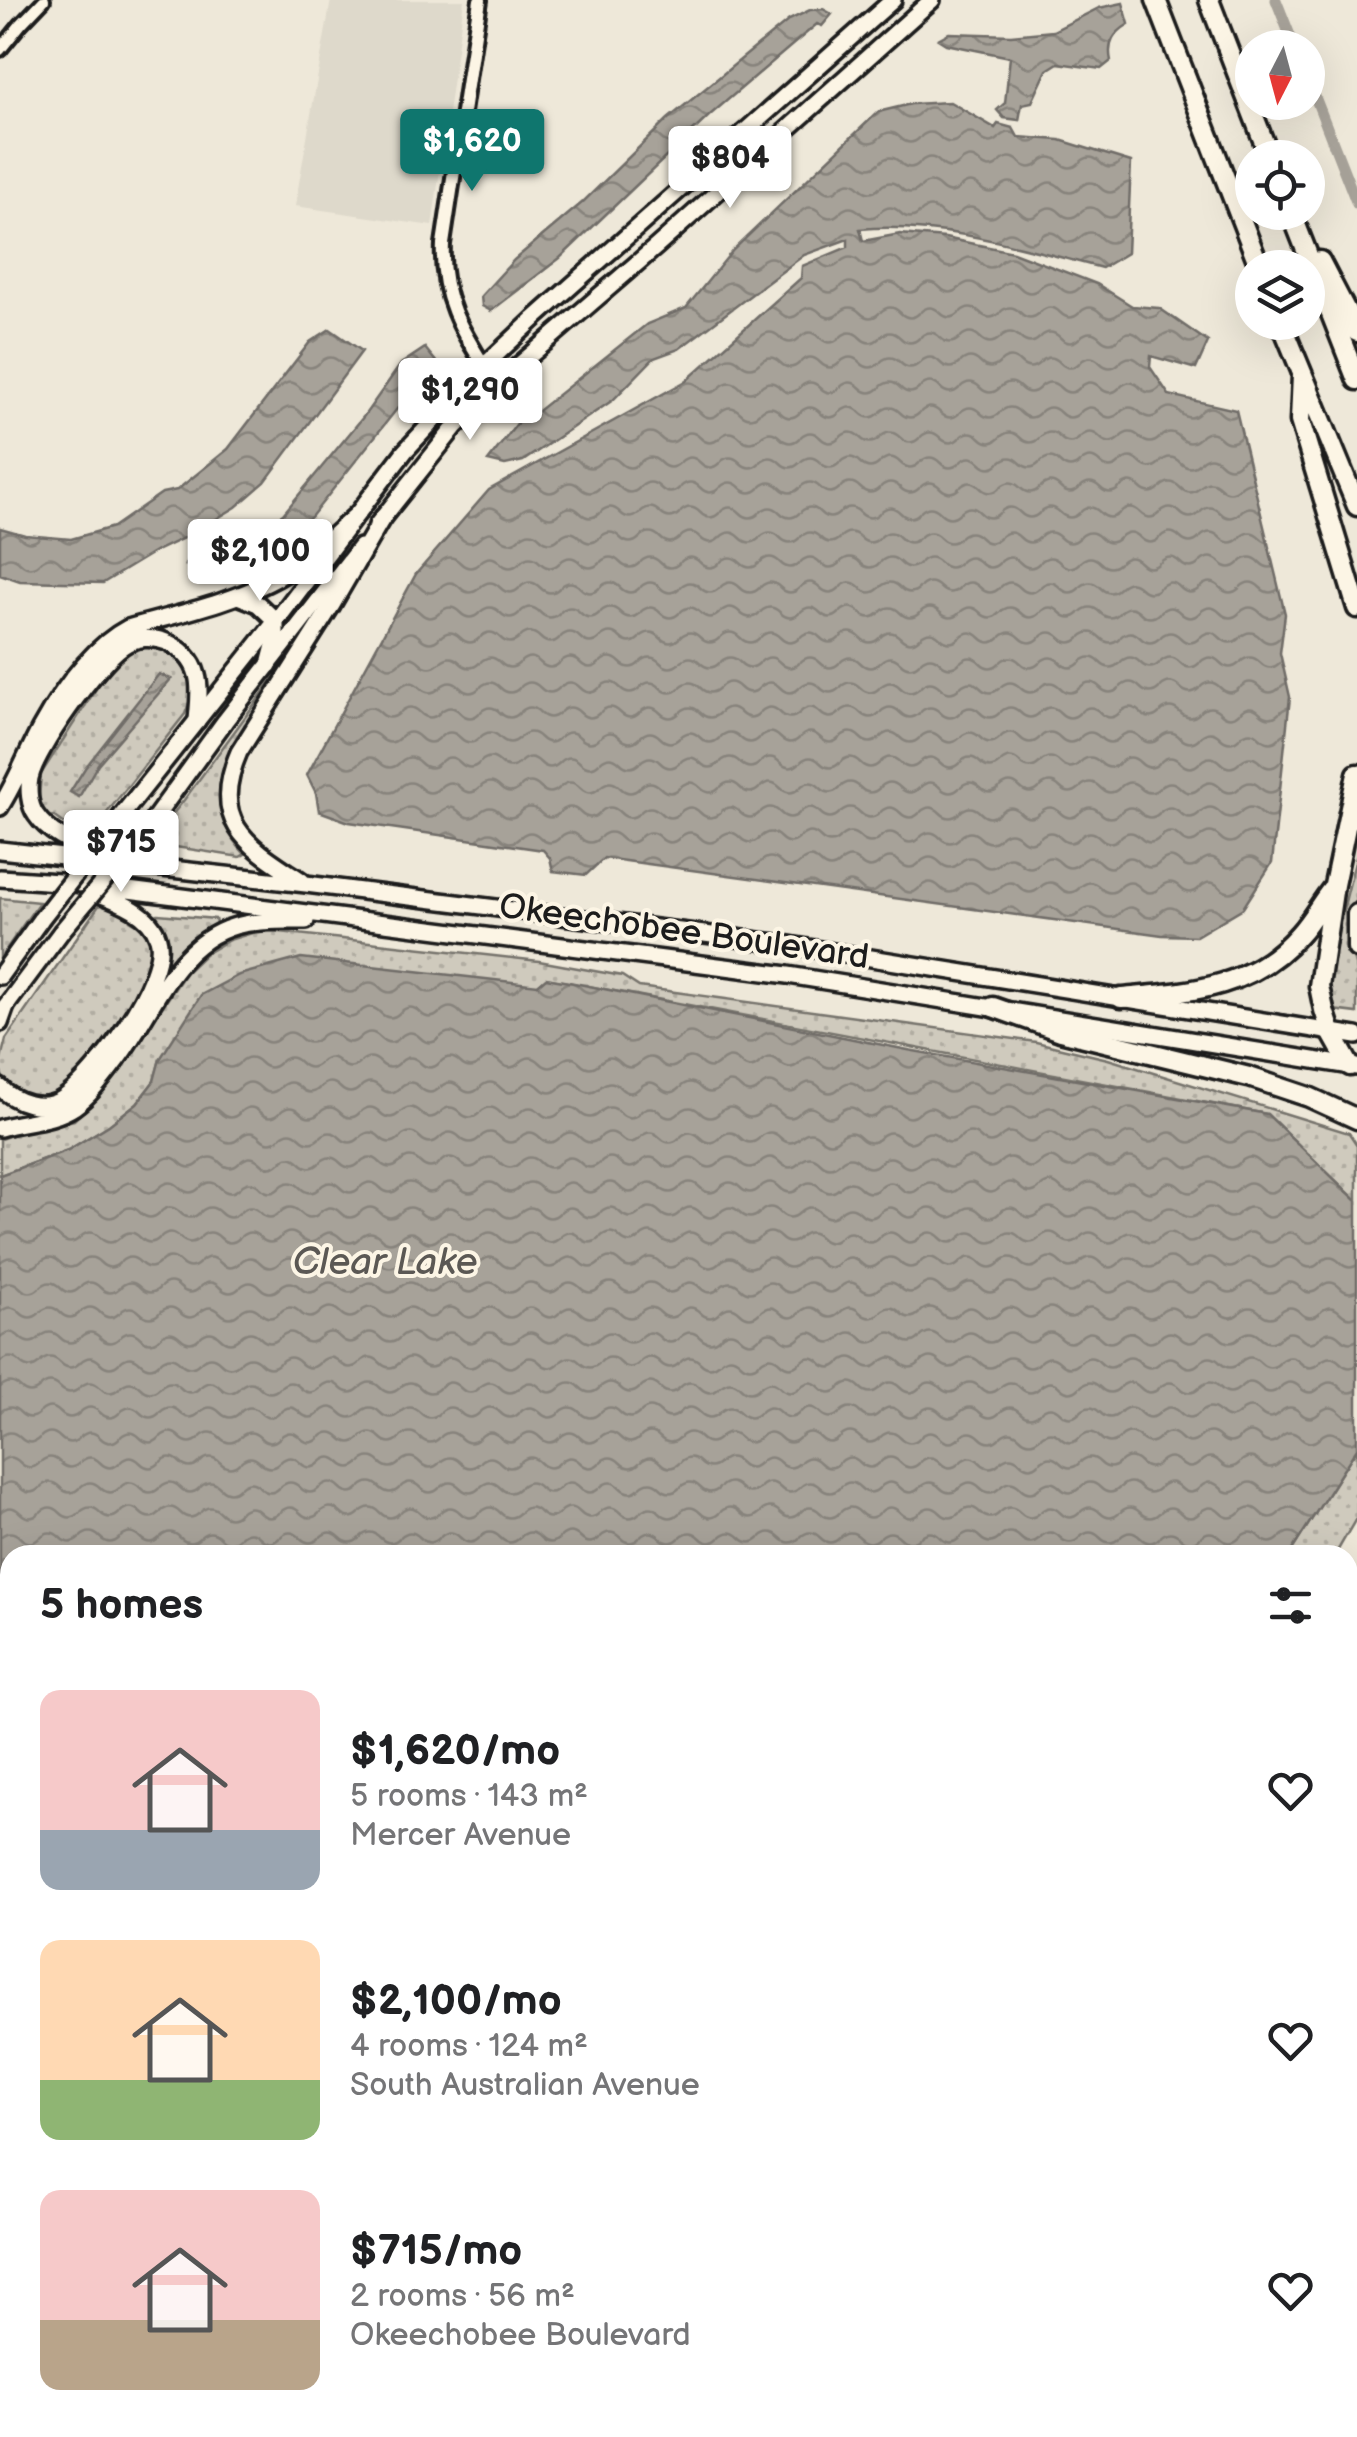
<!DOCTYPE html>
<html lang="en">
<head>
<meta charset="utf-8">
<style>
  body { margin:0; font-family:"Balsamiq Sans",sans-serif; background:#f2f2f2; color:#202124; height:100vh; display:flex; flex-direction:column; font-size:38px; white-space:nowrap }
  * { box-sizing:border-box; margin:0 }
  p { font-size:32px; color:#757577 }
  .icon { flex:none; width:55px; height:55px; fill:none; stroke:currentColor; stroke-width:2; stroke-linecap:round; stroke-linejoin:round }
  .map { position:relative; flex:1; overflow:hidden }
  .side { position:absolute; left:0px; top:1545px; width:1358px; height:892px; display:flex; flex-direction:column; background:#fff; border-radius:30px 30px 0 0; box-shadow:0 10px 40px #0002 }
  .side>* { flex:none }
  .needle { width:65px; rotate:186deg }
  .buttons { position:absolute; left:1235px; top:30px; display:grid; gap:20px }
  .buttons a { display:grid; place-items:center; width:90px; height:90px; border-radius:50%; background:#fff; box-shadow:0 10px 40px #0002; font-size:50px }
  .price { position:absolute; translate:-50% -85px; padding:0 22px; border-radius:10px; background:#fff; color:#222; font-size:32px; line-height:65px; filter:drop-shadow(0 2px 5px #0008) }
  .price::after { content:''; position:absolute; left:50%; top:60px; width:30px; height:22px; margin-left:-15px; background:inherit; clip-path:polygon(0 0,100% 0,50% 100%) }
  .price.on { background:#0f766e; color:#fff }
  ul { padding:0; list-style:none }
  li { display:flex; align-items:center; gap:30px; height:250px; padding:0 40px }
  li span { display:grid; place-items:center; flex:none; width:280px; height:200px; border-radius:20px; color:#555 }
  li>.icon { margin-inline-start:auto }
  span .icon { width:120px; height:120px; fill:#fffc; stroke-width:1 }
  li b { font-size:42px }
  h2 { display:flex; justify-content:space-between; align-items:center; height:120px; padding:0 40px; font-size:42px }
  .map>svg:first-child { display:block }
</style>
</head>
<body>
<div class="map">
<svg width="1357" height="2437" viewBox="0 0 1357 2437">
  <defs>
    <pattern id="grass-dots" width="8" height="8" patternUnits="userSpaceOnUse" patternTransform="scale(2.5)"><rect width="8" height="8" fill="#cfcabd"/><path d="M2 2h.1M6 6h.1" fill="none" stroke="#b1ada2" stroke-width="1.8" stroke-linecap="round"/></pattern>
    <pattern id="water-waves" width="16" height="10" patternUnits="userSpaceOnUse" patternTransform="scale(2.5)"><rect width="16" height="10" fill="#a7a299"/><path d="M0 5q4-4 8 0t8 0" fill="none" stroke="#87837c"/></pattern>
  </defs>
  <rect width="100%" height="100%" fill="#eee8d9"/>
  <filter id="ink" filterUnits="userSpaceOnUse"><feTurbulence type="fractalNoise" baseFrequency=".01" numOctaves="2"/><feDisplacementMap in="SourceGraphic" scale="20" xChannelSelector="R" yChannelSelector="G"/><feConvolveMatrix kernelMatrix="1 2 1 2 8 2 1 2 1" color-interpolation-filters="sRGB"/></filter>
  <g filter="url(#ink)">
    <path fill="#ded9cb" d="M331,0H464L432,226L295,206Z"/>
    <path fill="url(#grass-dots)" stroke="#76736c" stroke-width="2.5" d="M149,646C191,653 201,676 185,714L91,833L76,832L54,816L47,817L39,799L41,774L107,672L132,650Z
      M295,649C276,679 223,751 220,784C217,811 226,835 245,854L240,857L150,843L184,800Z
      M1357,853V896L1351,915L1350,948L1357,971V1013L1333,1010C1322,977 1349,890 1357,853Z
      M0,898L39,902L0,958Z
      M100,904L131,915L130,920L137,924L139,921C148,936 156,946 152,964C146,988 78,1083 55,1094C35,1103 4,1092 0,1068C0,1059 4,1048 6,1039Z
      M158,914L215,919L217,926C192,940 180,948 165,974L167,946L153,916Z
      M262,930L539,961L622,976L639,987L1036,1042L1108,1059L1349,1133L1357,1145V1201L1266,1114L546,978L538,985L160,1059L154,1081L137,1103L109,1125L68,1150L0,1175V1139L23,1131L74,1120L108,1087L186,972L205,954L229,940Z
      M1357,1448V1517L1335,1555H1289Z"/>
    <path fill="url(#water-waves)" stroke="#6f6c67" stroke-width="2.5" d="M1123,3L1129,24C1114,33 1107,43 1111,61L1101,69L1058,63L1047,70L1032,102L1022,104L1019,120L1004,118L997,110L1005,103L1010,57L946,44L938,39L949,33L1011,35L1053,31L1099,8Z
      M823,9L832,14L822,26L817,24L710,115L560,258L491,311L482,306L481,296L514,260L583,202L668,119L789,20L810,10Z
      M950,102L995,128L998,124L1013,128L1018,137L1060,140L1131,162L1127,253L1102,268C1024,248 942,222 860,229L863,241L900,234L945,238L1013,252L1097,284L1132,306L1159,308L1208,342L1196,369L1151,356L1150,367L1169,395L1236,410L1285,614L1280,653L1290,697L1272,863L1243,908L1196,936L1162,935L604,858L586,875L553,871L550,858L543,850L349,822L319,811L316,793L307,775L416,574L489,490L686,381L801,278L802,266L848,247V239L804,255L679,349L654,358L613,400L523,461L505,465L488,461L519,421L534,414L647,324L686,308L733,250L878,112L911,104Z
      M330,329L362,351L265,482L236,507L188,536L156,551L103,583L20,581L0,574V528L25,535L71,539L113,527L162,493L177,490L228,449L310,342Z
      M425,348L437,363L408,395L311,517L261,561L224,573L185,565L188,558L208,559L283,514L364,416L401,364Z
      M159,674L171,679L98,764L79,797L70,792L85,768Z
      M301,958L538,985L546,978L569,982L908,1050L1267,1114L1357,1201V1448L1289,1555H10V2374L0,2353V1175L68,1150L109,1125L137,1103L154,1081L160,1059L201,995L239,975Z
      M1348,2359L1357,2367V2437H30L29,2428H1348Z"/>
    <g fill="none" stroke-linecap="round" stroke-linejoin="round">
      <path stroke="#a7a299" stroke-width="11" d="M1276,0L1295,48
        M1308,79L1357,204"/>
      <g stroke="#1c1c1c" stroke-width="18">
        <path id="minor" d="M0,50L21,24L44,0"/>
      </g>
      <g stroke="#1c1c1c" stroke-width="20">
        <path id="tertiary" d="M480,0L443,244C440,303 467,338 496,385"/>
      </g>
      <g stroke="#1c1c1c" stroke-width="22">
        <path id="secondary" d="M377,525L455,427L496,385L657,246L932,0
          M122,815L276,621L405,451L484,366L534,319L893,0
          M146,830L225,721L360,547
          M0,976L41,919
          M0,1014L61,932"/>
      </g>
      <g stroke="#1c1c1c" stroke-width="22">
        <path id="primary" d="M238,596L258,604L276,621V638L269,665
          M0,807C16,782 26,755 40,729C60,693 90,648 128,628C177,614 231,603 277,578C307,562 331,537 357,514
          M0,850L306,884L784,944L1357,1036
          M101,856C79,846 50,836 36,815C29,805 28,789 30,778C36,749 98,663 123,646C149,628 189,644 197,675C201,689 198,706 197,721
          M0,878L74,883L788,975L1357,1067
          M302,881C249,846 208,824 239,752L332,605L383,517
          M0,1023L6,1006
          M0,1087C15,1103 42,1112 62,1099C94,1079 170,976 158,938C150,911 115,900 91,891
          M0,1128C24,1121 53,1121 74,1107C91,1095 103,1078 116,1061C154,1012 175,937 244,924C265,920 286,921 306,921"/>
      </g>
      <g stroke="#1c1c1c" stroke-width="25">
        <path id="motorway" d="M1156,0L1260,268
          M1209,0L1270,158
          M1291,212L1357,380
          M1320,261L1357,332
          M1281,322L1357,506
          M1302,375L1300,421L1357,608
          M1357,914V948
          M1121,998C1188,992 1251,990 1299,934C1311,921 1320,904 1331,890
          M993,1007L1060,1031L1249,1077L1309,1097L1357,1119
          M1350,1066L1331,1032L1324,1010L1319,986L1334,885L1357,774"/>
      </g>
      <use href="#minor" stroke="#fcf5e5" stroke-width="10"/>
      <use href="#tertiary" stroke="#fcf5e5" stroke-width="12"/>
      <use href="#secondary" stroke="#fcf5e5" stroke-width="15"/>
      <use href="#primary" stroke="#fcf5e5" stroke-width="15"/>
      <use href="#motorway" stroke="#fcf5e5" stroke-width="18"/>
      <g stroke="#1c1c1c" stroke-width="22" stroke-linecap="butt">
        <path id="secondary-bridge" d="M41,919L122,815
          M61,932L146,830"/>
      </g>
      <use href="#secondary-bridge" stroke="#fcf5e5" stroke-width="15"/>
    </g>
  </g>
  <g text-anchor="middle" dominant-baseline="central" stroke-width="8" stroke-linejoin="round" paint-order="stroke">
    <g font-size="35" fill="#1c1c1c" stroke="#fcf5e5">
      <text transform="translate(684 932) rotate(8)">Okeechobee Boulevard</text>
    </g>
    <g font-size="38" font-style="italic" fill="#5b5854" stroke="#fcf5e5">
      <text x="385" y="1262">Clear Lake</text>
    </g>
  </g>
</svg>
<div class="buttons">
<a><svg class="needle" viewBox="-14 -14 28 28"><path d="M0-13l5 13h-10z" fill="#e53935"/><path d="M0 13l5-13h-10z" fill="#757577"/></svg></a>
<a><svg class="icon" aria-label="locate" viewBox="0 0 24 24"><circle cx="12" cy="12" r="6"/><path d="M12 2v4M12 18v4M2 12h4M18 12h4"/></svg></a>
<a><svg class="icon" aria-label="layers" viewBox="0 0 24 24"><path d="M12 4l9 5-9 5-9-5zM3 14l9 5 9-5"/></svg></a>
</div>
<b class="price on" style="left:472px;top:194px">$1,620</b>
<b class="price" style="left:730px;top:211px">$804</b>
<b class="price" style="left:470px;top:443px">$1,290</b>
<b class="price" style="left:260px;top:604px">$2,100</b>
<b class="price" style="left:121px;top:895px">$715</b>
<section class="side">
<h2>5 homes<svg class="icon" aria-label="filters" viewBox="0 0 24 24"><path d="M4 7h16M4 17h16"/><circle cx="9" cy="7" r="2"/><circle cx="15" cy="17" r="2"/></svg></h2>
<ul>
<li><span style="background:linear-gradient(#f6c9c9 70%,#9aa5b1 0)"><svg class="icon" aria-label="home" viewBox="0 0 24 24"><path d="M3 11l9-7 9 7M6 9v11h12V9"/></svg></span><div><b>$1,620/mo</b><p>5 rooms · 143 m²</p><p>Mercer Avenue</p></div><svg class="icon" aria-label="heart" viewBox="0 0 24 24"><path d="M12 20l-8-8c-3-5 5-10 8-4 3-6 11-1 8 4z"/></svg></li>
<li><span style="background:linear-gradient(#ffd9b3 70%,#8fb573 0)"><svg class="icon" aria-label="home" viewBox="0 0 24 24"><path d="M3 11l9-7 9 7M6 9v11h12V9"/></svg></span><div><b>$2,100/mo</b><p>4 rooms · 124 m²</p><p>South Australian Avenue</p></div><svg class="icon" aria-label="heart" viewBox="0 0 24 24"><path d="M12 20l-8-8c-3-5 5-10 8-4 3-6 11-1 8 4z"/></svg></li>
<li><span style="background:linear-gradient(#f6c9c9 65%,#b9a48a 0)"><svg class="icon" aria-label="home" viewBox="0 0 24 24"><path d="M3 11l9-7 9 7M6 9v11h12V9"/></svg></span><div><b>$715/mo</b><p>2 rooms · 56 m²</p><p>Okeechobee Boulevard</p></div><svg class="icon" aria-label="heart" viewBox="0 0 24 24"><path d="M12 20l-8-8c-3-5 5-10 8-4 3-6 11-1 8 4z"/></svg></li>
</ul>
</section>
</div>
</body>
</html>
